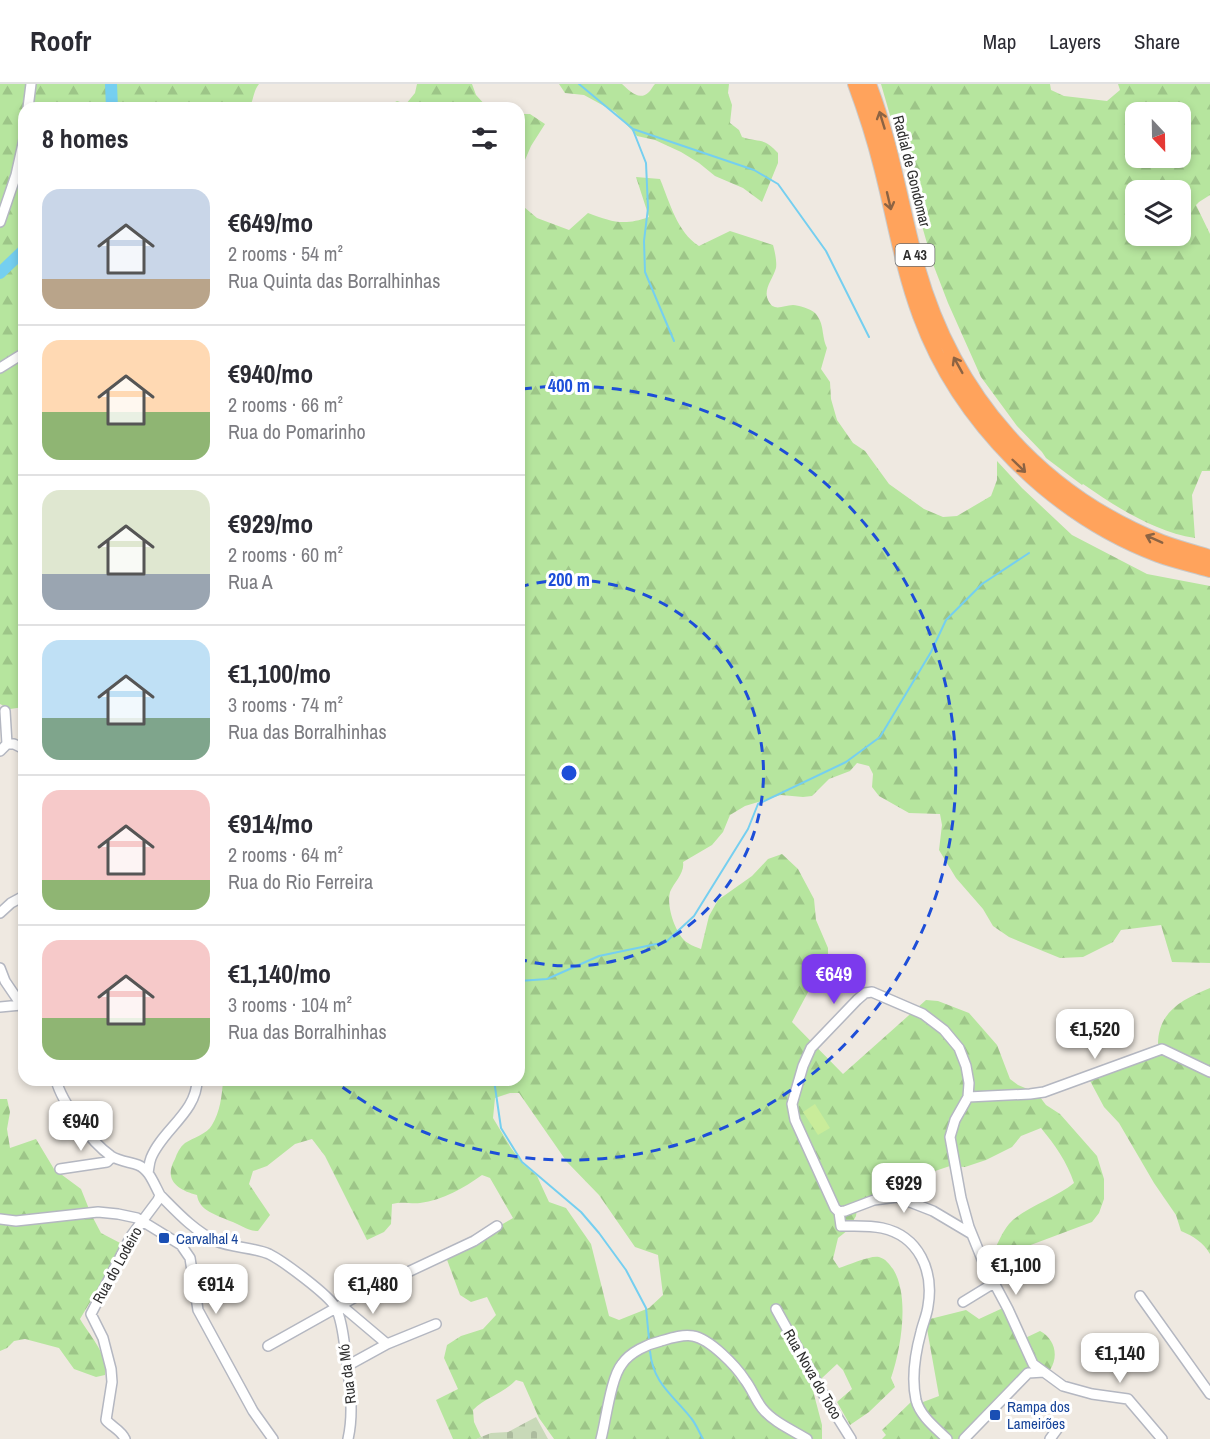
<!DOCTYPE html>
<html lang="en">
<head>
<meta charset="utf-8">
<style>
  body { margin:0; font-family:"Archivo Narrow",sans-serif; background:#f7f7f7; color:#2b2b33; height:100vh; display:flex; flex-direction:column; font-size:22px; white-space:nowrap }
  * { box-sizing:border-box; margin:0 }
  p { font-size:20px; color:#7c7c81 }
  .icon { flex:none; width:33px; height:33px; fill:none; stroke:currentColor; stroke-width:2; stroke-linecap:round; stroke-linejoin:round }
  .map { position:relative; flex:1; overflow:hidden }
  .sheet { position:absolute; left:18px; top:18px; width:507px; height:984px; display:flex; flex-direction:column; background:#fff; border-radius:18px; box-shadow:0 3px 9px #0003 }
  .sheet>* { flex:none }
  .needle { width:39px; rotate:158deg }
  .tools { position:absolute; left:1125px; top:18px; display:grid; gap:12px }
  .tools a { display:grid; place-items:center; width:66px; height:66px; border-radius:12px; background:#fff; box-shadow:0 3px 9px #0003; font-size:30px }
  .price { position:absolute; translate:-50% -51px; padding:0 14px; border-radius:12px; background:#fff; color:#222; font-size:20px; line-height:39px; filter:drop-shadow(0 2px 3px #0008) }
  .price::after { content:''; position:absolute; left:50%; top:36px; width:18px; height:14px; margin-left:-9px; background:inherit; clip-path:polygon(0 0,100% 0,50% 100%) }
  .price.selected { background:#7c3aed; color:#fff }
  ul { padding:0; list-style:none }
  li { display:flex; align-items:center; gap:18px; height:150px; padding:0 24px }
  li+li { border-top:2px solid #e1e1e2 }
  li span { display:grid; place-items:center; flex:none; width:168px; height:120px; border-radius:18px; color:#555 }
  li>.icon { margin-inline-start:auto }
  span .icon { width:72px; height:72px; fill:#fffc; stroke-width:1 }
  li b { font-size:26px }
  h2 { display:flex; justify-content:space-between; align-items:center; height:72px; padding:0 24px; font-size:26px }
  header { display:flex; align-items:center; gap:36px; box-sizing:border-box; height:84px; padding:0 30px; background:#fff; border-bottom:2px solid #e1e1e2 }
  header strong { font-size:28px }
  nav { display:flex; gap:33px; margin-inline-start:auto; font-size:21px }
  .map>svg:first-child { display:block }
</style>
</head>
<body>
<header>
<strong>Roofr</strong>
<nav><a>Map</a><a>Layers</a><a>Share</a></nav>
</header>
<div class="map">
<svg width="1210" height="1355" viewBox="0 0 1210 1355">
  <defs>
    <pattern id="forest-firs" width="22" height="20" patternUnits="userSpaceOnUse" patternTransform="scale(1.5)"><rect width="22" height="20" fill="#b6e59e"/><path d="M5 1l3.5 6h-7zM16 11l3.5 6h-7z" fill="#9dc588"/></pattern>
    <pattern id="cemetery-stones" width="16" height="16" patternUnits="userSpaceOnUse" patternTransform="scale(1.5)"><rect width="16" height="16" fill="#c8d9b8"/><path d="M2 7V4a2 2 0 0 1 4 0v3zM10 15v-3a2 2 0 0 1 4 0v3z" fill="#acbb9e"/></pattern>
  </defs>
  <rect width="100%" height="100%" fill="#efe9e1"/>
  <path fill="url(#forest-firs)" fill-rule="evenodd" d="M0,0H259C253,7 254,16 249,24H24V623L10,625L0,620Z
    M417,0H472L476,11L488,24H384L397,17L406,20L415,9Z
    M559,0H622C629,6 639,18 649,8C651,6 653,2 655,0H729L728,9L732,21L730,39L739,46L742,53C760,59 764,53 778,69V79L762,118L743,104L715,92L699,79L681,68L655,56L637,52L615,28L584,11L565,9Z
    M881,0H1050L1051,6L1064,12L1107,17L1120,6L1118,0H1210V111L1199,118L1196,121L1210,150V387H1202L1192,411L1195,454C1155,448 1116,423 1083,400L1082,401L1046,374L1042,368L1017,342L981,293L948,219L933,180ZM1136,28H1180V74H1136ZM1136,106H1180V152H1136Z
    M519,30H530L545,40L531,62L519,90L524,123L537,134L569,146L588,129C612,138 624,142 649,133L636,93L660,95C670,119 677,148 699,162L730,147L773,161C775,168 777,178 776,184C773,195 763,205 768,216C774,229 783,221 793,221C798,221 811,225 815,229C825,240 821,251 827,264L821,285L830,298L831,315L837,336L853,359L865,367L889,400L924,425L943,433L957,432L991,412L997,396V377L1022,404L1072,451L1147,490L1210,502V879L1172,878L1161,841L1121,846L1113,858L1083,873L1060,874L1009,853L993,842L983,825L956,794L939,766L942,741L940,730L909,729L879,712L872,703L873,690L869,682L857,679L850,687L829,695L812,712L803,713L781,711L745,722L730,731L723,748L712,761L683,778C685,789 674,798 670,808C666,822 676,852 688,859C692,862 697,863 701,865L709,832L718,816L752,792L768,775L782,770L798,785L814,815L816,836L828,864V871L792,938L843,990L926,916L938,917L969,929L997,961L1010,995L1018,1001L1037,1009L1046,1021L1060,1030L1097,1072L1104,1095V1115L1099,1129L1092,1138L1020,1165L1006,1173L995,1175L992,1170C998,1160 1002,1148 1009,1140C1023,1124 1056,1114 1074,1099C1067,1078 1055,1061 1041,1044L1021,1052L1012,1063L986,1076L965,1083L950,1082L932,1088L916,1101L905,1113L858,1119L856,1132L848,1146L838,1154L833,1175L839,1184C849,1181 871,1171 879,1173C886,1175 889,1180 893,1185C910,1212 901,1265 891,1294L895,1303L869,1328L850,1341L837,1318L852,1305L843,1286L837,1280L822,1294L811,1299L822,1341V1355H554L539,1334L523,1298L516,1296C503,1310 486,1313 473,1326L474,1338L481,1353L477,1355H453L436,1316L458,1305L444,1274L447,1261L461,1252L483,1245L496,1231L487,1213L471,1218L460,1211L446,1173L513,1134L490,1094L482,1091C464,1104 443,1116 420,1119C410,1120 402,1117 392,1120L391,1140L384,1148L367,1156L325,1072L312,1055L295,1060L267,1082L253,1087L249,1100L270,1131L258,1147C247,1147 240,1140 230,1137C217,1131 199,1127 197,1111C178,1106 163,1096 175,1075C177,1069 180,1063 185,1059C193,1054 207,1050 212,1041C220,1028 222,1012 223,996H519ZM510,1009H519L567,1078L599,1111L635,1163L658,1171L663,1211L649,1224L619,1236L609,1232L591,1160L566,1124L549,1118L537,1092L523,1080L511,1064L493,1034L495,1014Z
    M1210,904V1170C1203,1158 1193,1152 1181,1147L1176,1131L1154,1099L1119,1039L1104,1023L1088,993L1110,989L1119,982L1158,963C1157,928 1181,916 1210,904Z
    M0,1015H7L10,1028L7,1045L10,1064L36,1055L54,1085L81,1105L91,1130L101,1149L124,1161L80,1235C90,1252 108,1270 105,1291L96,1293L74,1285L59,1264L25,1255L14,1257L7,1264L0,1267Z
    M1005,1223L1021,1256L1040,1247C1055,1255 1059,1272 1050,1286L1038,1278L960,1355H882L886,1351L882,1346L911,1318H923L939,1312L927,1245L930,1235L966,1226L979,1235Z"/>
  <path fill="url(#cemetery-stones)" d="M536,1333L548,1355H476L491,1349L508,1348Z"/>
  <path fill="#c9ec9a" d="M815,1020L830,1044L818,1051L803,1028Z"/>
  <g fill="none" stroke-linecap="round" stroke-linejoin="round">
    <path stroke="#75cff0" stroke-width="2" d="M579,0L633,45L754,86L778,100L826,167L869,253
      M633,46L646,79L648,124L644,157L645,188L674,257
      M519,897L547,895L599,872L666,858L694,832L748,745L758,720L846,678L880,653L931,568L946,536L982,500L1029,469
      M494,996L501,1044L522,1078L581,1128L599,1149L626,1186L646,1224L649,1255
      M650,1267C653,1300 673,1311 691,1334C696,1340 699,1348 703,1355"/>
    <path stroke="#75cff0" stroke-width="12" d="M111,0L112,24
      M0,189L24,166"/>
    <g stroke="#b4b7c1" stroke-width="12">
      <path id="minor" d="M28,24L31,0
        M0,138L16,91L24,55
        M0,284L24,269
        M7,660H14L24,665
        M0,667L7,660L5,627
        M0,829L11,819L24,812
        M0,884L5,897L24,925
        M0,923L21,921
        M56,996C62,1019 91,1058 111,1072C119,1077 129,1078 138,1081C149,1085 154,1100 160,1111L158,1116L131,1152L91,1230L103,1254L111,1285L112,1298L106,1336C112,1343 121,1346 125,1355
        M968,1013L1030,1010L1044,1008L1162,965L1210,988
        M60,1085L107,1078L112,1073
        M148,1089C149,1084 149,1079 151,1074C162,1046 197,1028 197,996
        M160,1111C176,1127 194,1147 216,1157C232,1164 253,1163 269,1170C283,1177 329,1211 336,1224C343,1239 344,1258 346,1273C350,1301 354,1328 348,1355
        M839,1128L835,1124L795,1036L792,1020L803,982L811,964L857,916L865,909L872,908L923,930L944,946L959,964L966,982L969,999L968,1013L955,1036L950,1053L961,1114L969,1143L984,1180L1008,1225L1033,1280L1063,1302L1092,1310L1128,1315L1162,1355
        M839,1128L841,1142C854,1142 869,1141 882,1144C919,1152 934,1187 928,1222C927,1231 923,1239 921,1248C915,1270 911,1293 916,1316C920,1332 936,1344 947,1355
        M839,1128L845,1127L874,1116L897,1113L933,1127L970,1149
        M0,1135L16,1137L98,1128L118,1130L137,1134L181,1161L190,1174L198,1226L253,1327L273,1355
        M1140,1212L1210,1310
        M963,1218L994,1199
        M342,1222L387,1260
        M776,1225L826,1315L851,1355
        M268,1262L359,1211L474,1157L497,1142
        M347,1282L387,1260L436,1240
        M601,1355C606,1336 611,1293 622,1280C630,1268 648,1260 661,1257C671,1254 683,1250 693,1252C710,1255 736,1282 745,1296C752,1305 755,1315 762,1324C773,1338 792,1346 807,1355
        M964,1355L1028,1289L1044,1288
        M1050,1355L1058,1344"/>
    </g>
    <g stroke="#c9c9c9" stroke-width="16">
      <path id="highway" d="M855,0C865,27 874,55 881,83C894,133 902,184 920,232C959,338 1052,431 1158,471C1174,477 1193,481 1210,486
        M869,0C892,60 901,122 918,184C954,311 1039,409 1162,458C1178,464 1194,468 1210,473"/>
    </g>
    <use href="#minor" stroke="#fff" stroke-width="9"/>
    <use href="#highway" stroke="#ffa35c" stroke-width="14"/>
  </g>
  <defs><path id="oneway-shaft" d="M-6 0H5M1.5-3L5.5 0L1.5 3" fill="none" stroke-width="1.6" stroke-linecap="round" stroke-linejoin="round" transform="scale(1.5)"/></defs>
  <g stroke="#8c6343">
    <use href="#oneway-shaft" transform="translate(882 36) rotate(-107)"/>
    <use href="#oneway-shaft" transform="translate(889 117) rotate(77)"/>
    <use href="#oneway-shaft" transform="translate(958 281) rotate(-119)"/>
    <use href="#oneway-shaft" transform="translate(1019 382) rotate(44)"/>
    <use href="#oneway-shaft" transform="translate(1154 455) rotate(-156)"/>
  </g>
  <g fill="none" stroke="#1d4ed8" stroke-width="3" stroke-dasharray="10 8">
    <path d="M519 503A193 193 0 1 1 519 875"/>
    <path d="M522 305A387 387 0 1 1 333 996"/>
  </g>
  <g fill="#1a4fb4" stroke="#fff" stroke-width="2">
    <rect x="158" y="1148" width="12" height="12" rx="3"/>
    <rect x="989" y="1325" width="12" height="12" rx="3"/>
  </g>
  <g text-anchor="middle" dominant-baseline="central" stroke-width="6" stroke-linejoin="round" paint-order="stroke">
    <rect fill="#fff" stroke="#6d6d6d" stroke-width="1.5" x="895.5" y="160" width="39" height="22" rx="4.5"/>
    <g font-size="14" font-weight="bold" fill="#2e2e2e">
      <text x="915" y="171">A 43</text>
    </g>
    <g font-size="15" fill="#2e2e2e" stroke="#fff">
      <text transform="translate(912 87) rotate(76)">Radial de Gondomar</text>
      <text transform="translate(117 1181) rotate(-61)">Rua do Lodeiro</text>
      <text transform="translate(347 1290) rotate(-97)">Rua da Mó</text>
      <text transform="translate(813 1290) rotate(60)">Rua Nova do Toco</text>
    </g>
    <g font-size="15" fill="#164399" stroke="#fff" text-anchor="start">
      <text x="176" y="1154">Carvalhal 4</text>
      <text x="1007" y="1322">Rampa dos<tspan x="1007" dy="17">Lameirões</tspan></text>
    </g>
  </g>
  <circle cx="569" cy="689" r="9" fill="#1d4ed8" stroke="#fff" stroke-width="3"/>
  <g font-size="18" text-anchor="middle" font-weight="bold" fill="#1d4ed8" stroke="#fff" stroke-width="6" stroke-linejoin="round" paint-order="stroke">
    <text x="569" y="308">400 m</text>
    <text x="569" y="502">200 m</text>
  </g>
</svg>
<div class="tools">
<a><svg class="needle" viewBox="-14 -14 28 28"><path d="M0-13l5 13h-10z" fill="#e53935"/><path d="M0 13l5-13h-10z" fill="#7c7c81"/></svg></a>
<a><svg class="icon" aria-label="layers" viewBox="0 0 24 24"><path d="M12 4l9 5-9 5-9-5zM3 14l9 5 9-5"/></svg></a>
</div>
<b class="price selected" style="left:834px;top:921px">€649</b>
<b class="price" style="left:1095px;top:976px">€1,520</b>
<b class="price" style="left:81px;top:1068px">€940</b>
<b class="price" style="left:904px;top:1130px">€929</b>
<b class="price" style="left:1016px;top:1212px">€1,100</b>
<b class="price" style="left:216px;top:1231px">€914</b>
<b class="price" style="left:373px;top:1231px">€1,480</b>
<b class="price" style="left:1120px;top:1300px">€1,140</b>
<section class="sheet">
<h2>8 homes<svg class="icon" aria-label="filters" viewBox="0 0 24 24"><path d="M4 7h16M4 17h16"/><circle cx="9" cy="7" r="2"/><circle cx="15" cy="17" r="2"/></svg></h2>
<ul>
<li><span style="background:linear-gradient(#c9d6e8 75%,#b9a48a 0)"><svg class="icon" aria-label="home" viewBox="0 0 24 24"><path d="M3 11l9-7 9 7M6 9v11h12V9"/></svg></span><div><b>€649/mo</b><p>2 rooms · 54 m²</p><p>Rua Quinta das Borralhinhas</p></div></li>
<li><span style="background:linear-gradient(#ffd9b3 60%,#8fb573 0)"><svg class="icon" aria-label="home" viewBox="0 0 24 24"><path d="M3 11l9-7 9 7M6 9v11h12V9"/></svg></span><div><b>€940/mo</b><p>2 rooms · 66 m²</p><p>Rua do Pomarinho</p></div></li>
<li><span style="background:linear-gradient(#dfe7d0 70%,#9aa5b1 0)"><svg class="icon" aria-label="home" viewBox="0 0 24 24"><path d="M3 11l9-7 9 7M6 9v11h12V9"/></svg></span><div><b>€929/mo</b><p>2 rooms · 60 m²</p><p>Rua A</p></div></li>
<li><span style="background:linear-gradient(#bfe0f5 65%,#7fa58c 0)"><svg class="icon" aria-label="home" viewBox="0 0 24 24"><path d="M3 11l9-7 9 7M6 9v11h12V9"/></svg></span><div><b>€1,100/mo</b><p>3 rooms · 74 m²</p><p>Rua das Borralhinhas</p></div></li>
<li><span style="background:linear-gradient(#f6c9c9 75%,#8fb573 0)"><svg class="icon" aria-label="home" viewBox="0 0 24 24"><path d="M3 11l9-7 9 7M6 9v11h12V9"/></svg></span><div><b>€914/mo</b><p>2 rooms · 64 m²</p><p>Rua do Rio Ferreira</p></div></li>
<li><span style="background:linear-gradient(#f6c9c9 65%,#8fb573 0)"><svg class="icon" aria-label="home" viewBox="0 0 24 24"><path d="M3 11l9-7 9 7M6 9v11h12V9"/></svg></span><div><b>€1,140/mo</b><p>3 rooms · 104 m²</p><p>Rua das Borralhinhas</p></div></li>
</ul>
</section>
</div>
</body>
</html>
